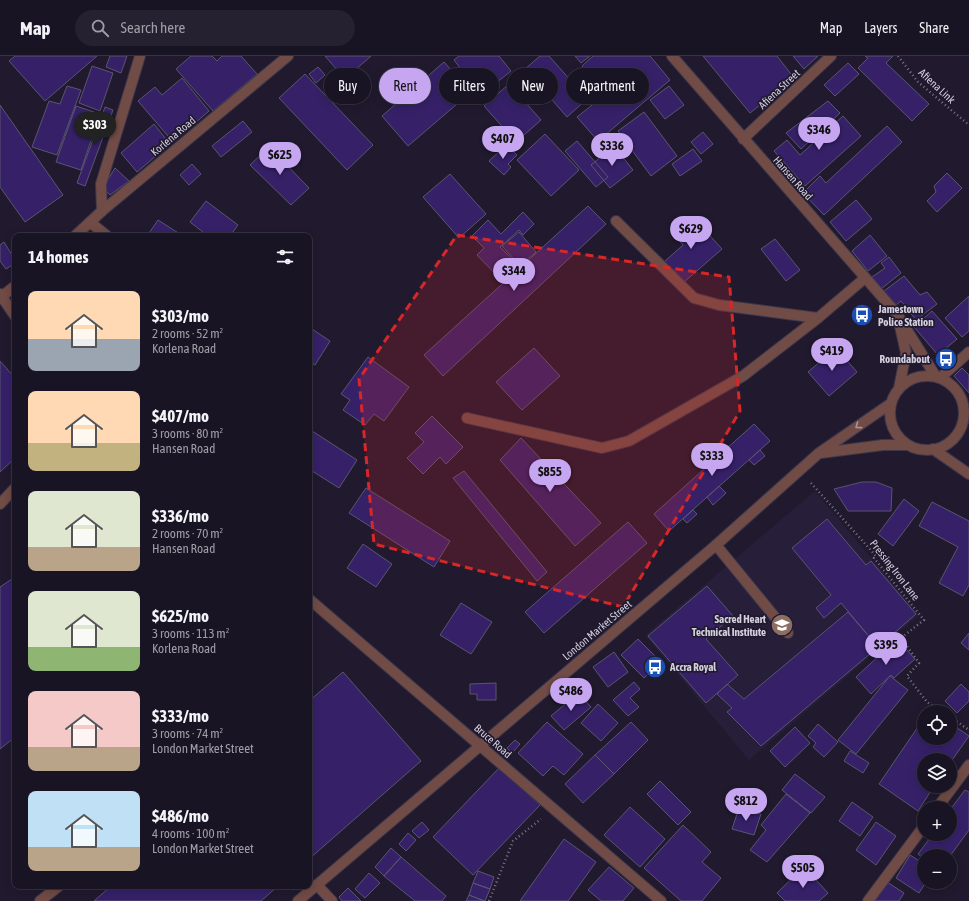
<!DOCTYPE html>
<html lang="en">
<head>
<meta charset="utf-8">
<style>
  body { margin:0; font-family:"Asap Condensed",sans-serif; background:#262130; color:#f1f3f6; height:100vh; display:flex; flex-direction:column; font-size:15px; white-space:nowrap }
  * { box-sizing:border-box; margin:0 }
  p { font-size:13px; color:#9f9ea6 }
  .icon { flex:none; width:22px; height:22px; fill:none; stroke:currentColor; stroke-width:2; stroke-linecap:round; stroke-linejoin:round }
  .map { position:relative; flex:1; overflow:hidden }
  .details { position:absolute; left:12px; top:177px; width:300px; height:656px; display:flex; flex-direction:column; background:#191423; border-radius:8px; box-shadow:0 2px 10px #0003,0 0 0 1px #373341 }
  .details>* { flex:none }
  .guide { position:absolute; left:324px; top:12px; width:380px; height:36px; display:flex; gap:8px }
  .fabs { position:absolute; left:917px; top:649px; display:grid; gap:8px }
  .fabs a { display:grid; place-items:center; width:40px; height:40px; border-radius:50%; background:#191423; box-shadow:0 2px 10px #0003,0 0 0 1px #373341; font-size:20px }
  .price { position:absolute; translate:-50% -34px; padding:0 9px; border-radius:14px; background:#c6a6f0; color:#111; font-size:13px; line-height:26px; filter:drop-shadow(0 1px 2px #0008) }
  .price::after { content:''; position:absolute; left:50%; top:24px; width:12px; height:9px; margin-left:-6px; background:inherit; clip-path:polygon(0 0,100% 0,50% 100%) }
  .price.active { background:#222; color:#fff }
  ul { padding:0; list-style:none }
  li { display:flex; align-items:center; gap:12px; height:100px; padding:0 16px }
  li span { display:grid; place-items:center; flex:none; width:112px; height:80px; border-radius:8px; color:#555 }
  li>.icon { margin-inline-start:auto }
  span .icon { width:48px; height:48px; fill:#fffc; stroke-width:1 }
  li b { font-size:17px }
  h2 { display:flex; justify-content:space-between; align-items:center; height:48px; padding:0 16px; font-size:17px }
  .pill { padding:0 14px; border-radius:18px; background:#191423; box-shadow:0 2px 10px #0003,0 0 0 1px #373341; font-size:14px; line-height:36px }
  .pill.active { background:#c6a6f0; color:#111 }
  header { display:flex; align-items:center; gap:24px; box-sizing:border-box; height:56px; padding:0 20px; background:#191423; border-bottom:1px solid #373341 }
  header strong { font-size:19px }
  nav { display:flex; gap:22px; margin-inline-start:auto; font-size:14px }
  .search { width:280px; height:36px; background:#262130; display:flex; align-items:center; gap:10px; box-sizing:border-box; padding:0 14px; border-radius:22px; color:#9f9ea6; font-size:15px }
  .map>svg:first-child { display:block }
</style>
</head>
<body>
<header>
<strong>Map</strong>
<div class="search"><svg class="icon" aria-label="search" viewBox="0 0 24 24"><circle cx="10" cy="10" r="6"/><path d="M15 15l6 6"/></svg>Search here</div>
<nav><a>Map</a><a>Layers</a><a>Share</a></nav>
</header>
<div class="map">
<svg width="969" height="845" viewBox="0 0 969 845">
  <rect width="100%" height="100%" fill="#211a2f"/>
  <path fill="#271e3a" d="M815,435L919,559L749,704L645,579Z"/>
  <path fill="#362169" stroke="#59556f" d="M15,0H97L45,45L9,5Z
    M110,0H127L121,17L106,11Z
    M191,0H212L217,5L222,0H241L257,18L213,55L176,13Z
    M325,0H371L345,23Z
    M459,0H499L511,15L481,39L454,4Z
    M540,0H549L587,43L567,61L525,13Z
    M575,0H590L581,7Z
    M593,0H650L670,24L598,85L577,61L606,38L582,10Z
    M703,0H777L794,22L750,57Z
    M793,0H818L804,13Z
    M865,0H893L886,7L929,48L912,65L858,12L868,2Z
    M444,6L471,36L408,90L382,60Z
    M848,7L859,18L835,40L824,29Z
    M92,10L113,17L100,55L79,47Z
    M318,11L325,19L316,27L309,18Z
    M305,18L373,89L347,114L279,42Z
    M182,22L209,55L173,86L138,45L155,31L162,39Z
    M509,28L541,64L516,86L484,50Z
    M67,30L81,34L57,99L32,91L49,45L60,48Z
    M669,30L684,49L665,63L650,44Z
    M828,45L840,57L801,93L786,77Z
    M0,49L63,139L25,166L0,131Z
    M76,50L100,58L81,114L56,106Z
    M105,51L113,54L85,130L77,127Z
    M644,56L677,100L651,120L618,75Z
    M843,60L861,80L805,130L774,95L787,84L800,99Z
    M243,65L252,76L221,101L212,90Z
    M154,68L170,88L137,116L121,97Z
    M887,70L902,86L824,159L803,137L820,120L826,127Z
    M703,76L713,88L701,98L691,86Z
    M545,78L579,114L551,140L517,104Z
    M577,85L608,121L596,131L565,95Z
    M506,89L517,99L508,108L511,111L504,119L489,105Z
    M614,90L633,114L610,132L591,109Z
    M269,91L309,132L291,149L250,109Z
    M693,93L702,105L680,120L672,108Z
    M192,108L201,118L189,129L180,119Z
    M115,112L129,125L110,139L103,132Z
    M947,117L962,132L937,156L927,145L936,136L934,130Z
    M450,118L486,158L459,182L423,141Z
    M856,144L872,163L846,185L830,166Z
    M206,145L238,169L230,180H208L190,166Z
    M588,150L606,168L443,320L424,299Z
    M523,156L534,168L523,179L519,174L500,191L519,210L503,226L477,199L484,192L472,180L488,164L501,178Z
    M685,161L698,176L703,172L722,193L683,227L664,206L683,189L670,174Z
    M158,164L183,180H147Z
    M519,176L536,196L520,210L502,190Z
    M870,179L887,200L868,215L852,195Z
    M775,183L800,214L786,225L761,193Z
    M4,186L15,204V207L6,213L0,205V189Z
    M889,201L901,217L881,233L872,221L885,212L881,207Z
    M904,220L920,239L927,236L937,248L916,264L901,245L896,249L884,235Z
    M969,240V275L962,281L945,262Z
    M932,255L957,283L938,299L914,271Z
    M309,271L330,285L315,309L309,305Z
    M534,292L560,320L522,354L496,326Z
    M836,292L857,316L829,340L808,316Z
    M368,301L409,331L384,365L374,358L365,369L343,354L350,344L341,338Z
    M0,305L15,322V402L0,416Z
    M962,312L969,319V337L954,320Z
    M432,360L463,391L446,408L440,401L423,418L407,402L424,386L415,377Z
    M754,368L770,385L669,475L654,458Z
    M309,373L357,404L339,432L309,413Z
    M521,382L601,467L575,490L500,404Z
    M760,394L765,400L754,409L749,404Z
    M464,415L547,516L537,525L453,422Z
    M862,426H876L892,432L891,455H848L834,433Z
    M719,430L726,437L713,449L707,441Z
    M366,432L450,485L434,511L349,457Z
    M904,443L919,455L893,490L878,478Z
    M932,446L969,465V529L963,540L939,527L958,491L919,470Z
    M693,454L697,458L687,467L683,463Z
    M827,463L866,509L871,505L916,558L878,591L841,547L824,562L816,552L831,539L792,492Z
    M628,466L647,487L544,577L525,556Z
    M363,488L392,508L376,531L347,512Z
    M15,521V681L0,693V531Z
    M707,530L733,560L706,583L738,619L706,647L648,580Z
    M461,547L492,566L471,598L440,579Z
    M848,556L878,591L761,690L727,656L732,652L717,638L727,628L744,643Z
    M969,577V594L961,587Z
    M638,583L661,606L644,622L621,599Z
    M897,583L915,603L894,622L891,619L871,638L856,621Z
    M614,596L628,616L608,631L593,611Z
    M343,616L421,705L309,803V645Z
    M890,620L908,634L856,698L838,684Z
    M634,626L640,633L630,642L639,651L628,660L613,644Z
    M496,627V644H477V638H470V628Z
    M961,628L969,636V645L957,657L945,645Z
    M578,637L591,651L564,674L551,660Z
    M598,648L618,667L601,685L581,667Z
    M924,662V682H950V667L969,680L950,707V704H924V730H934L918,755L879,728Z
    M547,666L583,698L564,719L553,710L543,720L518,697Z
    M631,666L648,684L614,718L595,699Z
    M818,668L838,686L824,701L813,691L816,687L808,680Z
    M795,671L810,687L785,711L770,695Z
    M515,684L520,688L512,697L507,692Z
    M850,695L869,707L863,717L844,705Z
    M595,699L614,718L583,747L565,728Z
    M500,711L540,749L473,819L433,781Z
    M795,718L825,741L811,757L782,734Z
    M660,725L691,756L678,769L647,738Z
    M965,734L969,736V774L950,800H924V803L918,798L933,778H950V754Z
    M786,738L810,757L767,806L750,794L766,774L761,769Z
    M852,746L873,761L860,780L839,765Z
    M630,751L665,783L640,811L604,779Z
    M739,752L761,758L754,779L732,773Z
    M422,766L429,774L419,782L412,775Z
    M876,766L896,780L876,809L856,794Z
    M683,769L711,796L702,806L721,822L702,845H681L644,812Z
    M408,777L416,784L406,795L399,788Z
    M564,783L596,806L568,845H520Z
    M391,792L401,801L384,820L375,811Z
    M910,799L924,808V826H926L919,837L896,822Z
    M401,801L446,840L442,845H415L384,820Z
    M609,811L634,832L623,845H601L588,834Z
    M804,811L828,837L819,845H785L777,837Z
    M478,815L494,821L490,833L473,827Z
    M369,817L380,827L365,842L355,833Z
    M887,826L904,837L899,845H875Z
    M473,827L490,833L485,845L469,839Z
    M111,830H278L261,845H94Z
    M348,832L361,845H342L339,841Z
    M469,839L484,845H466Z"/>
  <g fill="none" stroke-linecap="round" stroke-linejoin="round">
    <g stroke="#3d374b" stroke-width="12">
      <path id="lane" d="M102,155L101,128L140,0
        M616,165L694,242L719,249L818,262
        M91,167L107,180
        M467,362L602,392L629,385L743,320L818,262L865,222
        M0,448L15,432
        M716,489L788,577
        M317,829L332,845
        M40,845L59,830"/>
    </g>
    <g stroke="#3d374b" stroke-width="12">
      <path id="street" d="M672,0L897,258L936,321
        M743,83L831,0
        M75,180L102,155L288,0
        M0,238L15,260
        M0,242L15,230
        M899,266L906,297L899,332
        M890 357a37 37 0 1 1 74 0a37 37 0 1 1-74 0Z
        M940,322L969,296
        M933,393L969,418
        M821,397L883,389H908
        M309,543L661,845
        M937,752L969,709
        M298,845L716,489L819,397L890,348
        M868,845L924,770"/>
    </g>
    <path stroke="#7c7789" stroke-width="2.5" stroke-dasharray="1 3" stroke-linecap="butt" d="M898,0L918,26L969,69
      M811,427L876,500L874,502L924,564L901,582L919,607L907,620L927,646L942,656
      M950,661L969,674
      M489,845L513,785L541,763"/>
    <use href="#lane" stroke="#714b45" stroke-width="10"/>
    <use href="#street" stroke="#714b45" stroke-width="10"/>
  </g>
  <defs><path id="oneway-chevron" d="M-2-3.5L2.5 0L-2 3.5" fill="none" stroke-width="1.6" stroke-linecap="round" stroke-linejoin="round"/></defs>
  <use stroke="#a79499" href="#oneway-chevron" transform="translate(858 370) rotate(144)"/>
  <path fill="#d62828" fill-opacity="0.2" stroke="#d62828" stroke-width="3" stroke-dasharray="8 5" stroke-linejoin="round" d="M457,179L729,221L740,355L623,551L374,488L359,323Z"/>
  <defs>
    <g id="bus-disc" transform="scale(1.15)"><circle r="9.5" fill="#1a4fb4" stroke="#211a2f"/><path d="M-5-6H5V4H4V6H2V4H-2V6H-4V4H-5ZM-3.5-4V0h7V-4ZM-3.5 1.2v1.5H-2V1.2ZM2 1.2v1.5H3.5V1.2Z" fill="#fff"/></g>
    <g id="school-disc" transform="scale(1.15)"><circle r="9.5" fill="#8d6e63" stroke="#211a2f"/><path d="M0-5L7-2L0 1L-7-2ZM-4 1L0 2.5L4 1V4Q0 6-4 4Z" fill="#fff"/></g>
  </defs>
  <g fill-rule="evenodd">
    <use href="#bus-disc" x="862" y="259"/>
    <use href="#bus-disc" x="946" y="303"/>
    <use href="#school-disc" x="782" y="569"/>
    <use href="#bus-disc" x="655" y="611"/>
  </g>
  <g text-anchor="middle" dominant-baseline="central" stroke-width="3.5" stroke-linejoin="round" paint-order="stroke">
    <g font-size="11" fill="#d3cfde" stroke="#211a2f">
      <text transform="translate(937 30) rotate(43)">Afiena Link</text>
      <text transform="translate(779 33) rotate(-43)">Afiena Street</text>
      <text transform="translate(173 80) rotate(-40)">Korlena Road</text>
      <text transform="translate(793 122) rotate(49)">Hansen Road</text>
      <text transform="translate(895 514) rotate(52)">Pressing Iron Lane</text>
      <text transform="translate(597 574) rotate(-40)">London Market Street</text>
      <text transform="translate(493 685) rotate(41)">Bruce Road</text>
    </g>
    <g font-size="11" font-weight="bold" fill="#d3cfde" stroke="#211a2f" text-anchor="start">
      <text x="878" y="253">Jamestown<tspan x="878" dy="13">Police Station</tspan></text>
      <text x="930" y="303" text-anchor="end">Roundabout</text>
      <text x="766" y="563" text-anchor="end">Sacred Heart<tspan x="766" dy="13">Technical Institute</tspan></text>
      <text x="670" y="611">Accra Royal</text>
    </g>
  </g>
</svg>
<div class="fabs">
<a><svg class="icon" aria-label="locate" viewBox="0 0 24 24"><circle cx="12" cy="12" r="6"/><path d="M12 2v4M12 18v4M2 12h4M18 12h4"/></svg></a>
<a><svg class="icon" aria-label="layers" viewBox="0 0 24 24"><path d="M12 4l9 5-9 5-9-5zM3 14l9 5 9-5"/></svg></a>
<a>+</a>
<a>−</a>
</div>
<b class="price active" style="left:95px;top:90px">$303</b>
<b class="price" style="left:819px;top:95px">$346</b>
<b class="price" style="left:503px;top:104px">$407</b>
<b class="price" style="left:612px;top:111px">$336</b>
<b class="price" style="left:280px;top:120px">$625</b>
<b class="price" style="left:691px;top:194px">$629</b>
<b class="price" style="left:514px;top:236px">$344</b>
<b class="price" style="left:832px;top:316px">$419</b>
<b class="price" style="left:712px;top:421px">$333</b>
<b class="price" style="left:550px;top:437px">$855</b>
<b class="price" style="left:886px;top:610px">$395</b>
<b class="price" style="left:571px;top:656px">$486</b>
<b class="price" style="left:746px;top:766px">$812</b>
<b class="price" style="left:803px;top:833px">$505</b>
<div class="guide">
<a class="pill">Buy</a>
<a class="pill active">Rent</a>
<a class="pill">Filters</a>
<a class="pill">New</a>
<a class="pill">Apartment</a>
</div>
<section class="details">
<h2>14 homes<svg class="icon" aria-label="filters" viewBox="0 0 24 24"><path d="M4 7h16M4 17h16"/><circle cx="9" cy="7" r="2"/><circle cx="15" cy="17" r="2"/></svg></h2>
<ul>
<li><span style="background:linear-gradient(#ffd9b3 60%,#9aa5b1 0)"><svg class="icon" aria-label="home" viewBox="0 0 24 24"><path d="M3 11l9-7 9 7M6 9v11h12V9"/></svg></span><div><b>$303/mo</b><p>2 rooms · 52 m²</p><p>Korlena Road</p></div></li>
<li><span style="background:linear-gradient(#ffd9b3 65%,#c2b280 0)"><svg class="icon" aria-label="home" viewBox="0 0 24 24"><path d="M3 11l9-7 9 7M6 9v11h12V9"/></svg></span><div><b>$407/mo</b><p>3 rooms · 80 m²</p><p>Hansen Road</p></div></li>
<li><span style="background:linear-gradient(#dfe7d0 70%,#b9a48a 0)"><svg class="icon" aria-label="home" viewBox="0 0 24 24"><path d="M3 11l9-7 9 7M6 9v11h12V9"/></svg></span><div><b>$336/mo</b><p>2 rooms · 70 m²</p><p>Hansen Road</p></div></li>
<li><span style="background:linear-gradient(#dfe7d0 70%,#8fb573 0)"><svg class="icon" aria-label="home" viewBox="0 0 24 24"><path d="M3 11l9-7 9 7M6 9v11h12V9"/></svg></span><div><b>$625/mo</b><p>3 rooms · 113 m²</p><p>Korlena Road</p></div></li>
<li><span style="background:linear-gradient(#f6c9c9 70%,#b9a48a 0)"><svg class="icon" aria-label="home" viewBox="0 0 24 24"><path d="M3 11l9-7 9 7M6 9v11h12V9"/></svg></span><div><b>$333/mo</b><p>3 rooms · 74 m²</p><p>London Market Street</p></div></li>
<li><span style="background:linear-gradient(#bfe0f5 70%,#b9a48a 0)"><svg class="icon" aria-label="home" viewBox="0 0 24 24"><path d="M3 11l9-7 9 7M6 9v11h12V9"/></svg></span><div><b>$486/mo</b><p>4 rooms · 100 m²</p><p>London Market Street</p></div></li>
</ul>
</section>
</div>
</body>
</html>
